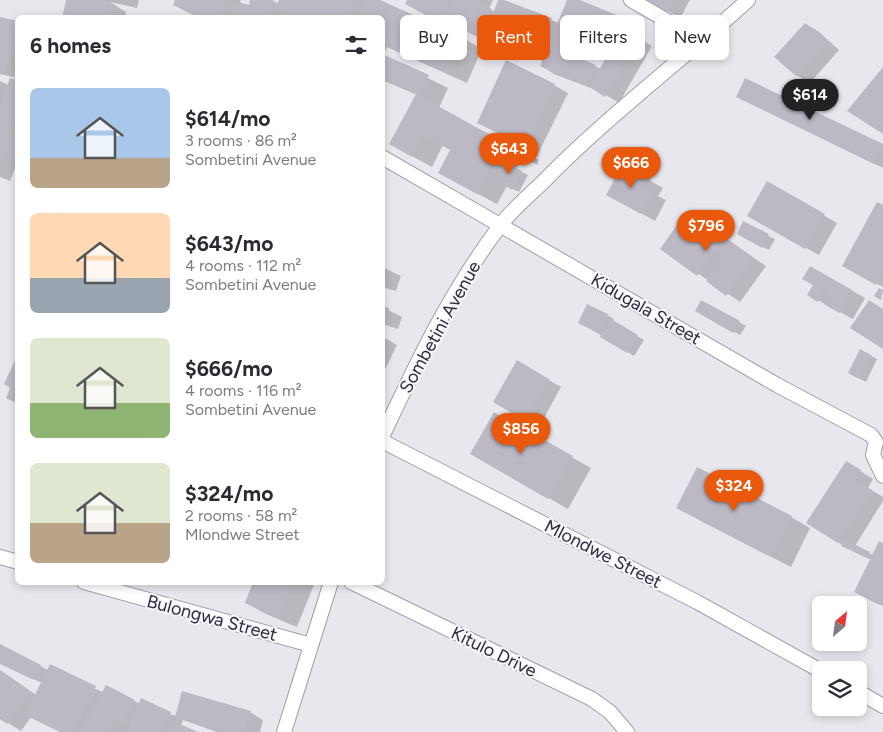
<!DOCTYPE html>
<html lang="en">
<head>
<meta charset="utf-8">
<style>
  body { margin:0; font-family:Figtree,sans-serif; background:#f7f7f7; color:#2b2b33; height:100vh; display:flex; flex-direction:column; font-size:19px; white-space:nowrap }
  * { box-sizing:border-box; margin:0 }
  p { font-size:16px; color:#7c7c81 }
  .icon { flex:none; width:28px; height:28px; fill:none; stroke:currentColor; stroke-width:2; stroke-linecap:round; stroke-linejoin:round }
  .map { position:relative; flex:1; overflow:hidden }
  .details { position:absolute; left:15px; top:15px; width:370px; height:570px; display:flex; flex-direction:column; background:#fff; border-radius:8px; box-shadow:0 2px 8px #0003 }
  .details>* { flex:none }
  .guide { position:absolute; left:400px; top:15px; width:408px; height:45px; display:flex; gap:10px }
  .needle { width:32px; rotate:29deg }
  .fabs { position:absolute; left:812px; top:596px; display:grid; gap:10px }
  .fabs a { display:grid; place-items:center; width:55px; height:55px; border-radius:8px; background:#fff; box-shadow:0 2px 8px #0003; font-size:25px }
  .price { position:absolute; translate:-50% -42px; padding:0 11px; border-radius:18px; background:#ea580c; color:#fff; font-size:16px; line-height:32px; filter:drop-shadow(0 1px 2px #0008) }
  .price::after { content:''; position:absolute; left:50%; top:30px; width:15px; height:11px; margin-left:-8px; background:inherit; clip-path:polygon(0 0,100% 0,50% 100%) }
  .price.on { background:#222; color:#fff }
  ul { padding:0; list-style:none }
  li { display:flex; align-items:center; gap:15px; height:125px; padding:0 15px }
  li span { display:grid; place-items:center; flex:none; width:140px; height:100px; border-radius:8px; color:#555 }
  li>.icon { margin-inline-start:auto }
  span .icon { width:60px; height:60px; fill:#fffc; stroke-width:1 }
  li b { font-size:21px }
  h2 { display:flex; justify-content:space-between; align-items:center; height:60px; padding:0 15px; font-size:21px }
  .pill { padding:0 18px; border-radius:8px; background:#fff; box-shadow:0 2px 8px #0003; font-size:18px; line-height:45px }
  .pill.on { background:#ea580c; color:#fff }
  .map>svg:first-child { display:block }
</style>
</head>
<body>
<div class="map">
<svg width="883" height="732" viewBox="0 0 883 732">
  <rect width="100%" height="100%" fill="#e8e7ee"/>
  <path fill="#0003" fill-rule="evenodd" d="M68,0H139L137,8L110,2L126,12L125,18H63Z
    M176,0H241L240,4L249,7L251,0H272L279,4L280,0H377L463,38L482,49L467,83L387,47L383,56L448,88L439,108L523,155L516,169L528,175L519,192L507,186L497,204L459,184L452,150L443,145L432,167L390,144L417,95L382,80V18H291L285,14L284,18H199Z
    M408,0H493L489,9L495,12L500,0L559,23L569,0H576L632,25L629,32L652,46L619,103L601,92L554,74L541,66L543,61L493,41L492,44L454,25L452,28L420,12ZM583,49L606,59L601,69L579,59Z
    M649,0H690L680,18Z
    M0,18L18,23V78L0,74Z
    M806,24L819,32L839,50L810,83L796,75Z
    M666,45L673,49L671,54L658,48Z
    M746,79L883,145V168L738,97Z
    M0,81L8,85L18,82V161L10,181L0,177Z
    M554,85L568,93L539,152L478,123Z
    M528,154L539,160L537,165L526,159Z
    M624,166L663,188L658,196L666,200L655,221L607,194Z
    M767,183L837,223L819,255L749,216Z
    M883,207V287L857,273Z
    M687,213L766,266L740,302L662,249Z
    M738,234L768,236L775,239L769,250Z
    M382,267L401,276L396,291L382,287Z
    M810,267L865,298L853,319L808,295L814,284Z
    M702,301L746,326L740,335L697,311Z
    M382,307L402,317L398,329L382,324Z
    M607,315L614,319L612,322L644,340L634,356L586,326Z
    M382,336L397,345L382,376Z
    M860,350L877,359L866,382L849,373Z
    M517,362L561,387L539,427L495,402Z
    M495,414L591,468L568,509L472,454Z
    M859,470L873,479L868,488L883,497V501L855,546L873,555L883,545V606L869,600L871,560L849,549L807,523Z
    M791,517L810,528L791,567L697,519Z
    M255,582H315L297,627L266,614L246,603Z
    M0,646L48,670L103,692L106,686L140,704L176,716L250,712L263,720L260,732H217L183,720L181,726L195,732H60L31,717L21,731L0,718V670L36,695L42,683L0,663Z"/>
  <path fill="#bcb9c5" d="M66,0H102L113,3L110,18H62Z
    M175,0H226L221,18H199L173,5Z
    M250,0H273L269,18H229L233,1L249,5Z
    M279,0H354L347,18H293L275,10Z
    M365,0H380L463,37L447,73L382,44V18H357Z
    M407,0H449L439,22L405,4Z
    M454,0H476L492,9L478,37L444,21Z
    M498,0H504L552,18L538,57L484,37Z
    M567,0H580L619,16L603,56L569,42L565,52L596,65L587,86L540,66Z
    M647,0H673L667,12Z
    M0,17L18,21L6,72L0,71Z
    M805,23L827,42L796,76L774,57Z
    M622,27L640,37L605,97L590,87Z
    M659,41L667,44L664,52L656,48Z
    M382,54L429,75L420,96L382,79Z
    M506,60L555,84L525,146L477,123Z
    M883,67V134L847,111Z
    M10,78L18,80V108L8,133L18,136V159L4,155L0,164V106Z
    M745,78L883,144L874,164L736,97Z
    M416,94L505,143L477,194L438,173L450,150L424,135L412,157L389,144Z
    M504,161L522,171L512,190L502,184L505,179L497,175Z
    M623,164L651,179L645,187L653,192L641,214L606,195Z
    M767,181L825,214L805,249L747,216Z
    M877,202L883,205V272L876,285L842,266Z
    M687,211L753,257L726,296L706,281L723,256L715,251L697,276L660,249Z
    M743,221L769,234L762,248L737,234Z
    M810,266L852,290L839,313L824,304L829,295L823,291L817,302L807,295L813,285L802,279Z
    M879,288L883,290L881,300L874,296Z
    M701,300L740,321L733,333L695,311Z
    M869,300L883,309V349L850,328Z
    M587,304L608,314L598,333L578,323Z
    M382,306L389,308L384,322H382Z
    M611,319L638,335L627,353L600,337Z
    M860,349L871,355L859,379L848,373Z
    M18,354V404L6,398L10,388L4,384Z
    M517,360L549,379L525,421L493,402Z
    M494,412L573,456L548,499L470,454Z
    M846,461L861,470L855,479L872,490L838,543L806,523Z
    M697,467L792,516L771,557L676,508Z
    M844,539L870,552L867,558L841,546Z
    M879,541L883,543V598L880,605L854,592Z
    M253,582H291L278,617L245,603Z
    M0,644L41,665L34,680L0,664Z
    M50,664L96,686L74,732H60L25,715Z
    M0,670L30,691L7,724L0,719Z
    M106,685L135,700L123,723L116,720L109,732H80Z
    M182,691L251,711L244,732H226L175,717Z
    M141,698L171,712L162,732H126Z
    M173,721L198,732H168Z"/>
  <g fill="none" stroke-linecap="round" stroke-linejoin="round">
    <g stroke="#a29eab" stroke-width="16">
      <path id="minor" d="M631,0L702,41
        M382,157L777,385L871,435L876,442L873,455L883,476
        M382,437C416,364 451,290 500,226C512,209 530,195 545,180C608,116 681,61 748,0
        M382,441L697,602L821,671
        M0,557L18,562
        M84,582L311,645
        M351,582L592,699L610,712L627,732
        M859,692L883,706
        M284,732L331,582"/>
    </g>
    <use href="#minor" stroke="#fff" stroke-width="14"/>
  </g>
  <g text-anchor="middle" dominant-baseline="central" stroke-width="4" stroke-linejoin="round" paint-order="stroke">
    <g font-size="18" fill="#2f283e" stroke="#f8f7fa">
      <text transform="translate(646 309) rotate(30)">Kidugala Street</text>
      <text transform="translate(440 327) rotate(-61)">Sombetini Avenue</text>
      <text transform="translate(603 554) rotate(27)">Mlondwe Street</text>
      <text transform="translate(212 618) rotate(15)">Bulongwa Street</text>
      <text transform="translate(494 652) rotate(26)">Kitulo Drive</text>
    </g>
  </g>
</svg>
<div class="fabs">
<a><svg class="needle" viewBox="-14 -14 28 28"><path d="M0-13l5 13h-10z" fill="#e53935"/><path d="M0 13l5-13h-10z" fill="#7c7c81"/></svg></a>
<a><svg class="icon" aria-label="layers" viewBox="0 0 24 24"><path d="M12 4l9 5-9 5-9-5zM3 14l9 5 9-5"/></svg></a>
</div>
<b class="price on" style="left:810px;top:121px">$614</b>
<b class="price" style="left:509px;top:175px">$643</b>
<b class="price" style="left:631px;top:189px">$666</b>
<b class="price" style="left:706px;top:252px">$796</b>
<b class="price" style="left:521px;top:455px">$856</b>
<b class="price" style="left:734px;top:512px">$324</b>
<div class="guide">
<a class="pill">Buy</a>
<a class="pill on">Rent</a>
<a class="pill">Filters</a>
<a class="pill">New</a>
</div>
<section class="details">
<h2>6 homes<svg class="icon" aria-label="filters" viewBox="0 0 24 24"><path d="M4 7h16M4 17h16"/><circle cx="9" cy="7" r="2"/><circle cx="15" cy="17" r="2"/></svg></h2>
<ul>
<li><span style="background:linear-gradient(#a9c7e8 70%,#b9a48a 0)"><svg class="icon" aria-label="home" viewBox="0 0 24 24"><path d="M3 11l9-7 9 7M6 9v11h12V9"/></svg></span><div><b>$614/mo</b><p>3 rooms · 86 m²</p><p>Sombetini Avenue</p></div></li>
<li><span style="background:linear-gradient(#ffd9b3 65%,#9aa5b1 0)"><svg class="icon" aria-label="home" viewBox="0 0 24 24"><path d="M3 11l9-7 9 7M6 9v11h12V9"/></svg></span><div><b>$643/mo</b><p>4 rooms · 112 m²</p><p>Sombetini Avenue</p></div></li>
<li><span style="background:linear-gradient(#dfe7d0 65%,#8fb573 0)"><svg class="icon" aria-label="home" viewBox="0 0 24 24"><path d="M3 11l9-7 9 7M6 9v11h12V9"/></svg></span><div><b>$666/mo</b><p>4 rooms · 116 m²</p><p>Sombetini Avenue</p></div></li>
<li><span style="background:linear-gradient(#dfe7d0 60%,#b9a48a 0)"><svg class="icon" aria-label="home" viewBox="0 0 24 24"><path d="M3 11l9-7 9 7M6 9v11h12V9"/></svg></span><div><b>$324/mo</b><p>2 rooms · 58 m²</p><p>Mlondwe Street</p></div></li>
</ul>
</section>
</div>
</body>
</html>
